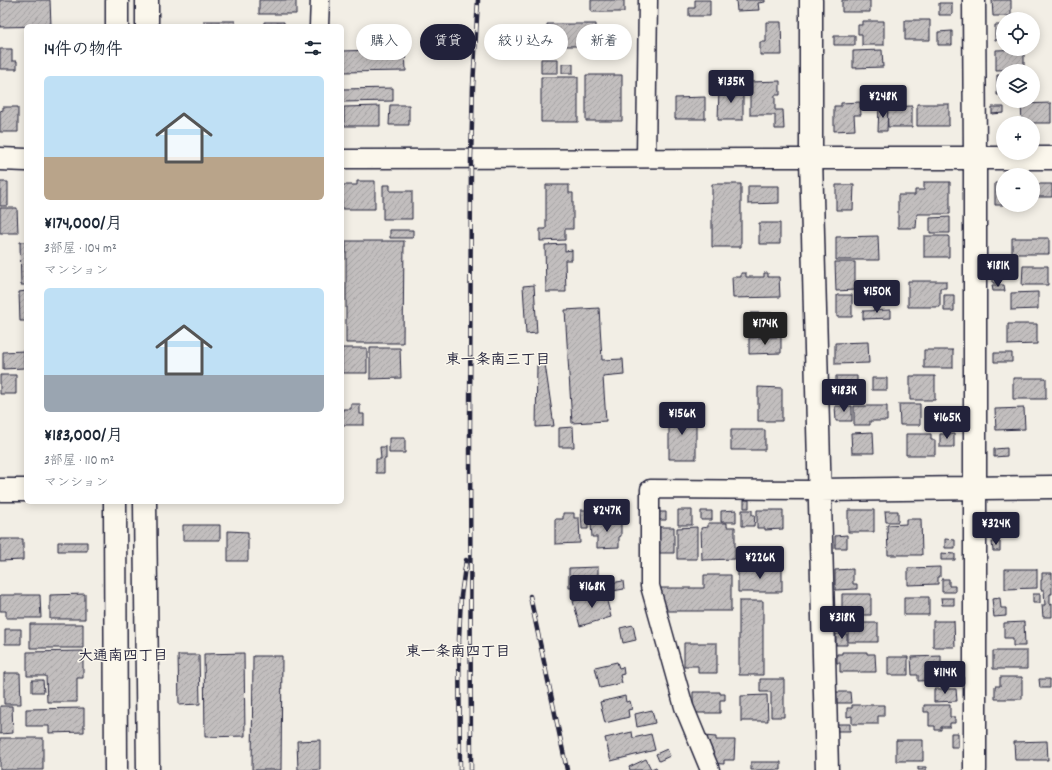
<!DOCTYPE html>
<html lang="ja">
<head>
<meta charset="utf-8">
<style>
  body { margin:0; font-family:Dekko,"Klee One",sans-serif; background:#f6f6f7; color:#1f2937; height:100vh; display:flex; flex-direction:column; font-size:15px; white-space:nowrap }
  * { box-sizing:border-box; margin:0 }
  p { font-size:13px; color:#747a83 }
  .icon { flex:none; width:22px; height:22px; fill:none; stroke:currentColor; stroke-width:2; stroke-linecap:round; stroke-linejoin:round }
  .map { position:relative; flex:1; overflow:hidden }
  .drawer { position:absolute; left:24px; top:24px; width:320px; height:480px; display:flex; flex-direction:column; background:#fff; border-radius:6px; box-shadow:0 2px 10px #0003 }
  .drawer>* { flex:none }
  .top-card { position:absolute; left:356px; top:24px; width:380px; height:36px; display:flex; gap:8px }
  .tools { position:absolute; left:996px; top:12px; display:grid; gap:8px }
  .tools a { display:grid; place-items:center; width:44px; height:44px; border-radius:50%; background:#fff; box-shadow:0 2px 10px #0003; font-size:20px }
  .price { position:absolute; translate:-50% -34px; padding:0 9px; border-radius:4px; background:#22223b; color:#fff; font-size:13px; line-height:26px; filter:drop-shadow(0 1px 2px #0008) }
  .price::after { content:''; position:absolute; left:50%; top:24px; width:12px; height:9px; margin-left:-6px; background:inherit; clip-path:polygon(0 0,100% 0,50% 100%) }
  .price.on { background:#222; color:#fff }
  ul { padding:0; list-style:none }
  li { display:grid; align-content:center; gap:8px; height:212px; padding:0 20px }
  li span { display:grid; place-items:center; height:124px; border-radius:6px; color:#555 }
  li>.icon { margin-inline-start:auto }
  span .icon { width:72px; height:72px; fill:#fffc; stroke-width:1 }
  li b { font-size:17px }
  h2 { display:flex; justify-content:space-between; align-items:center; height:48px; padding:0 20px; font-size:17px }
  .chip { padding:0 14px; border-radius:18px; background:#fff; box-shadow:0 2px 10px #0003; font-size:14px; line-height:36px }
  .chip.on { background:#22223b; color:#fff }
  .map>svg:first-child { display:block }
</style>
</head>
<body>
<div class="map">
<svg width="1052" height="770" viewBox="0 0 1052 770">
  <defs>
    <pattern id="building-hatch" width="6" height="6" patternUnits="userSpaceOnUse"><rect width="6" height="6" fill="#c2bebe"/><path d="M-1 1l2-2M0 6l6-6M5 7l2-2" fill="none" stroke="#a6a3a4"/></pattern>
  </defs>
  <rect width="100%" height="100%" fill="#f2eee5"/>
  <filter id="ink" filterUnits="userSpaceOnUse"><feTurbulence type="fractalNoise" baseFrequency=".025" numOctaves="2"/><feDisplacementMap in="SourceGraphic" scale="8" xChannelSelector="R" yChannelSelector="G"/><feConvolveMatrix kernelMatrix="1 2 1 2 8 2 1 2 1" color-interpolation-filters="sRGB"/></filter>
  <g filter="url(#ink)">
    <path fill="url(#building-hatch)" stroke="#22223b" d="M0,0H50L51,26L0,27Z
      M259,0H296V14H259Z
      M591,0H624V12H591Z
      M695,0H710V16H689V8H695Z
      M736,0H765V2L758,3L759,10L737,11Z
      M842,0H870V12H842Z
      M992,0H1011V16H993Z
      M939,3H952V15H939Z
      M905,20H930V40H905Z
      M204,21H235L236,26H197H204Z
      M862,21H884V45H862V34H858V25H862Z
      M264,22H284V26H264Z
      M766,22H781L782,55H760V42H766Z
      M547,24H596V46H548Z
      M995,25H1003V40H995Z
      M952,31V45H938V32Z
      M834,36H855V45H834Z
      M0,49H12V61H17V69H0Z
      M405,49L406,71L342,72V51Z
      M1024,49V69L996,70V50Z
      M882,50L883,67L853,68V51Z
      M541,59H558V73H541Z
      M562,64H573V73H562Z
      M586,75H622V121H586Z
      M997,75H1003V99H1001V95H997Z
      M541,77H578V122H541Z
      M780,81V95H775V110H783L784,129H775V115H750V82Z
      M393,88V101L342,102V89Z
      M719,88H743V120H718Z
      M705,97V119H675V98Z
      M860,102L861,115H854L855,130L834,131V106H841V103Z
      M1051,103V123H1022L1021,104Z
      M917,104H949V126H917Z
      M390,105H409V125H389Z
      M380,106V126H344V107Z
      M912,106V127H888L887,107Z
      M3,107H18V132H0V111L3,110Z
      M879,107H888L887,131H878Z
      M992,107H1004V113L992,114Z
      M357,181H375V209H342V185H357Z
      M0,182H8V206H0Z
      M924,182H950V214H917L916,228H898V195H915V190H924Z
      M995,183H1003V205H995Z
      M712,184H741V247H712Z
      M1036,184H1052V197H1036Z
      M383,185H390V191H412V219H383Z
      M546,185H569V193H573V229H565V240L540,241V229H546Z
      M836,185H854L853,210H836Z
      M748,186H779V203L748,204Z
      M0,208H17L18,233H0Z
      M950,217V233H930V218Z
      M759,223H780V244H759Z
      M390,230H413V238H390Z
      M878,236L879,260H836V237Z
      M924,236H949V257H924Z
      M1012,238H1049V254H1012Z
      M346,241H404L403,343H346Z
      M20,242H26V285H21Z
      M565,244V251L572,250V260H565L566,292H546L545,245Z
      M835,262H855V290L836,291Z
      M1023,266H1048V285H1022Z
      M993,272H999V283H993Z
      M741,273H746V277H764V273H768V277H779L780,297L733,298L732,277H741Z
      M908,281H946V288H940V307H908Z
      M534,285L537,333L526,334L523,286Z
      M992,285H1004L1005,291H993Z
      M26,291V321H20L19,292Z
      M1038,292V309L1011,310V293Z
      M837,295H852V317H837Z
      M944,295H954V311H944Z
      M599,308L602,360L623,359L624,375L603,377L606,421L572,423L565,310Z
      M891,310V318L863,319V311Z
      M751,313H782L783,330L751,331Z
      M1008,324H1037V344L1008,345Z
      M781,337V353L749,354V338Z
      M868,342L869,363L835,364V343Z
      M342,348H367V373H342Z
      M370,348H400L401,378L370,379Z
      M924,350H953V368H924Z
      M24,351V368L3,369V352Z
      M994,353H1012V362H994Z
      M545,364L554,426L536,427L537,365Z
      M0,375H16V394H0Z
      M836,376H857V384H861V400L836,401Z
      M910,376H935V400H910Z
      M872,378H887V390H872Z
      M1013,378H1046V399H1013Z
      M758,387L782,388V421H758Z
      M351,404H360V414H364V425H342V418H343V409H351Z
      M899,404H920V425H900Z
      M835,406H852V421H836Z
      M854,406H887V421H870V425H854Z
      M1024,408L1025,429L996,430L995,409Z
      M669,412H696V459H669Z
      M573,427L574,447H559V428Z
      M731,430H765V450H731Z
      M873,432L874,453H852L851,433Z
      M906,434H931V440H935V455H906Z
      M940,434H954V447H940Z
      M389,438H405V453H389Z
      M380,447H386V459H384V473H376V459H381Z
      M1007,448V456L994,457V449Z
      M744,500H749V508H744Z
      M581,510H588V529H582Z
      M678,510H692V525H678Z
      M736,510V522H721V511Z
      M742,510H752V515H755L754,526H742Z
      M757,510H783V529L765,530V528H757Z
      M848,510H874V532H848Z
      M701,511H712V520H701Z
      M885,511H898V522H886Z
      M652,512H666V520H652Z
      M563,513H574V518H579L580,543L555,544V519H563Z
      M617,518L618,523H621V536L619,537V547L597,548V537H592L591,523H596V519Z
      M906,519H921L922,555H888L887,525L906,524Z
      M708,523H727V527H735V559L702,560L701,528L708,527Z
      M183,525H220V540H183Z
      M650,527H674V553H650Z
      M697,527V559H677V528Z
      M228,531L248,532V561H228Z
      M847,535V548H835V536Z
      M0,539H23V560L0,561Z
      M945,539L955,540V548H945Z
      M58,542H87V551H58Z
      M992,542H1000V551H993Z
      M941,553L955,554V560H941Z
      M598,567V587L569,588V568Z
      M738,567H782V592H738Z
      M940,567V577H938V584L908,585V568Z
      M853,569V584H857V589L835,590V570Z
      M1005,569H1037V588L1005,589Z
      M1042,573H1052V594H1050V605L1052,604V617H1043L1042,605H1045L1044,590H1041V580H1042Z
      M704,575H731V611H656V588H704Z
      M942,579H949V586H955V592H942Z
      M623,581L624,589L607,592L605,584Z
      M605,593L611,617L580,626L573,601Z
      M85,594V619H50V595Z
      M842,594H871V615H842Z
      M1033,594H1040V603H1033Z
      M0,595H40L41,618H6V611H0Z
      M904,597H929V615H904Z
      M941,598H954V605H942Z
      M1000,598L1001,608H1006V616L994,617L992,599Z
      M739,601H763V675H739Z
      M933,621H954L955,647H933Z
      M1024,622L1025,646H1013V638H1004V623Z
      M848,623H878V642H848Z
      M30,624H83V648H30Z
      M633,625L636,640L623,643L620,628Z
      M5,629H21V644H5Z
      M836,634H847V645H836Z
      M684,643H717V673H698V666H684Z
      M83,651V678H77V702H47L46,676H27V652Z
      M993,651H1027V669H993Z
      M842,652H867V654H875L876,672H840V663H837V654H842Z
      M244,653L245,736L205,737L204,654Z
      M178,655H199L200,704L179,705Z
      M253,656H282L281,770H252Z
      M941,656V680L918,681V675H912L911,657Z
      M888,657H908V675H888Z
      M617,662L619,668L623,667L624,674L620,675L622,683L600,688L595,667Z
      M4,673H20L21,704H4Z
      M1000,677H1022V699H995V686H1000Z
      M760,679H784V717H771V692H760Z
      M1039,679H1050V688H1040Z
      M32,680H43L44,692H32Z
      M934,689H956L957,701L934,702Z
      M693,692H720V694H725V700H720V713H693Z
      M836,692H850L851,703H836Z
      M767,695L768,721H741V696Z
      M625,696L626,702L630,701L632,709L628,710L629,717L605,723L600,702Z
      M852,705H884V716H878V724H852V716L847,717V708H852Z
      M924,705H950V717H955V723H950V727H941V730H935V726H929V712H924Z
      M0,706H12L13,733L0,734Z
      M84,708V732L49,733V726H26V709Z
      M652,710L655,723L637,727L635,714Z
      M836,724H850V731H837Z
      M632,732L633,738L651,734L655,750L611,761L605,738Z
      M951,733H958V747H951Z
      M704,736L716,737V740H735L734,760H724V764L705,763Z
      M0,738H43V770H0Z
      M320,740V770H298L297,741Z
      M896,740H923V761H896Z
      M1047,741L1048,760H1015L1014,742Z
      M667,749L670,756L659,761L656,754Z
      M646,759L651,769L656,767L657,770H630L629,767Z
      M751,762H781V770H751Z
      M918,767H926V770H918Z"/>
    <g fill="none" stroke-linecap="round" stroke-linejoin="round">
      <g stroke="#22223b" stroke-width="21">
        <path id="street" d="M319,26L320,0
          M646,158L648,0
          M342,159L811,158
          M710,770L684,707L650,586V489L820,490"/>
      </g>
      <g stroke="#22223b" stroke-width="25">
        <path id="secondary" d="M147,0V26
          M811,0V158L827,770
          M974,0L975,159V770
          M117,26V0
          M811,158H1052
          M0,159L26,160
          M0,490H26
          M820,490L1052,487
          M115,502L116,770
          M145,502L148,770"/>
      </g>
      <use href="#street" stroke="#fbf7ec" stroke-width="18"/>
      <use href="#secondary" stroke="#fbf7ec" stroke-width="22"/>
      <g stroke="#22223b" stroke-width="4.5">
        <path id="rail" d="M530,596L567,770
          M460,770L459,639L461,596L466,560
          M471,770L470,432L471,158L473,86L478,0"/>
      </g>
      <use href="#rail" stroke="#fbf7ec" stroke-width="3" stroke-dasharray="9" stroke-linecap="butt"/>
    </g>
  </g>
  <g text-anchor="middle" dominant-baseline="central" stroke-width="3" stroke-linejoin="round" paint-order="stroke">
    <g font-size="15" font-weight="bold" fill="#22223b" stroke="#fbf7ec">
      <text x="498" y="361">東一条南三丁目</text>
      <text x="458" y="653">東一条南四丁目</text>
      <text x="123" y="657">大通南四丁目</text>
    </g>
  </g>
</svg>
<div class="tools">
<a><svg class="icon" aria-label="locate" viewBox="0 0 24 24"><circle cx="12" cy="12" r="6"/><path d="M12 2v4M12 18v4M2 12h4M18 12h4"/></svg></a>
<a><svg class="icon" aria-label="layers" viewBox="0 0 24 24"><path d="M12 4l9 5-9 5-9-5zM3 14l9 5 9-5"/></svg></a>
<a>+</a>
<a>−</a>
</div>
<b class="price" style="left:731px;top:104px">¥135K</b>
<b class="price" style="left:883px;top:119px">¥248K</b>
<b class="price" style="left:998px;top:288px">¥181K</b>
<b class="price" style="left:877px;top:314px">¥150K</b>
<b class="price on" style="left:765px;top:346px">¥174K</b>
<b class="price" style="left:844px;top:413px">¥183K</b>
<b class="price" style="left:682px;top:436px">¥156K</b>
<b class="price" style="left:947px;top:440px">¥165K</b>
<b class="price" style="left:607px;top:533px">¥247K</b>
<b class="price" style="left:996px;top:546px">¥324K</b>
<b class="price" style="left:760px;top:580px">¥226K</b>
<b class="price" style="left:592px;top:609px">¥168K</b>
<b class="price" style="left:842px;top:640px">¥318K</b>
<b class="price" style="left:945px;top:695px">¥114K</b>
<div class="top-card">
<a class="chip">購入</a>
<a class="chip on">賃貸</a>
<a class="chip">絞り込み</a>
<a class="chip">新着</a>
</div>
<section class="drawer">
<h2>14件の物件<svg class="icon" aria-label="filters" viewBox="0 0 24 24"><path d="M4 7h16M4 17h16"/><circle cx="9" cy="7" r="2"/><circle cx="15" cy="17" r="2"/></svg></h2>
<ul>
<li><span style="background:linear-gradient(#bfe0f5 65%,#b9a48a 0)"><svg class="icon" aria-label="home" viewBox="0 0 24 24"><path d="M3 11l9-7 9 7M6 9v11h12V9"/></svg></span><div><b>¥174,000/月</b><p>3部屋 · 104 m²</p><p>マンション</p></div></li>
<li><span style="background:linear-gradient(#bfe0f5 70%,#9aa5b1 0)"><svg class="icon" aria-label="home" viewBox="0 0 24 24"><path d="M3 11l9-7 9 7M6 9v11h12V9"/></svg></span><div><b>¥183,000/月</b><p>3部屋 · 110 m²</p><p>マンション</p></div></li>
</ul>
</section>
</div>
</body>
</html>
